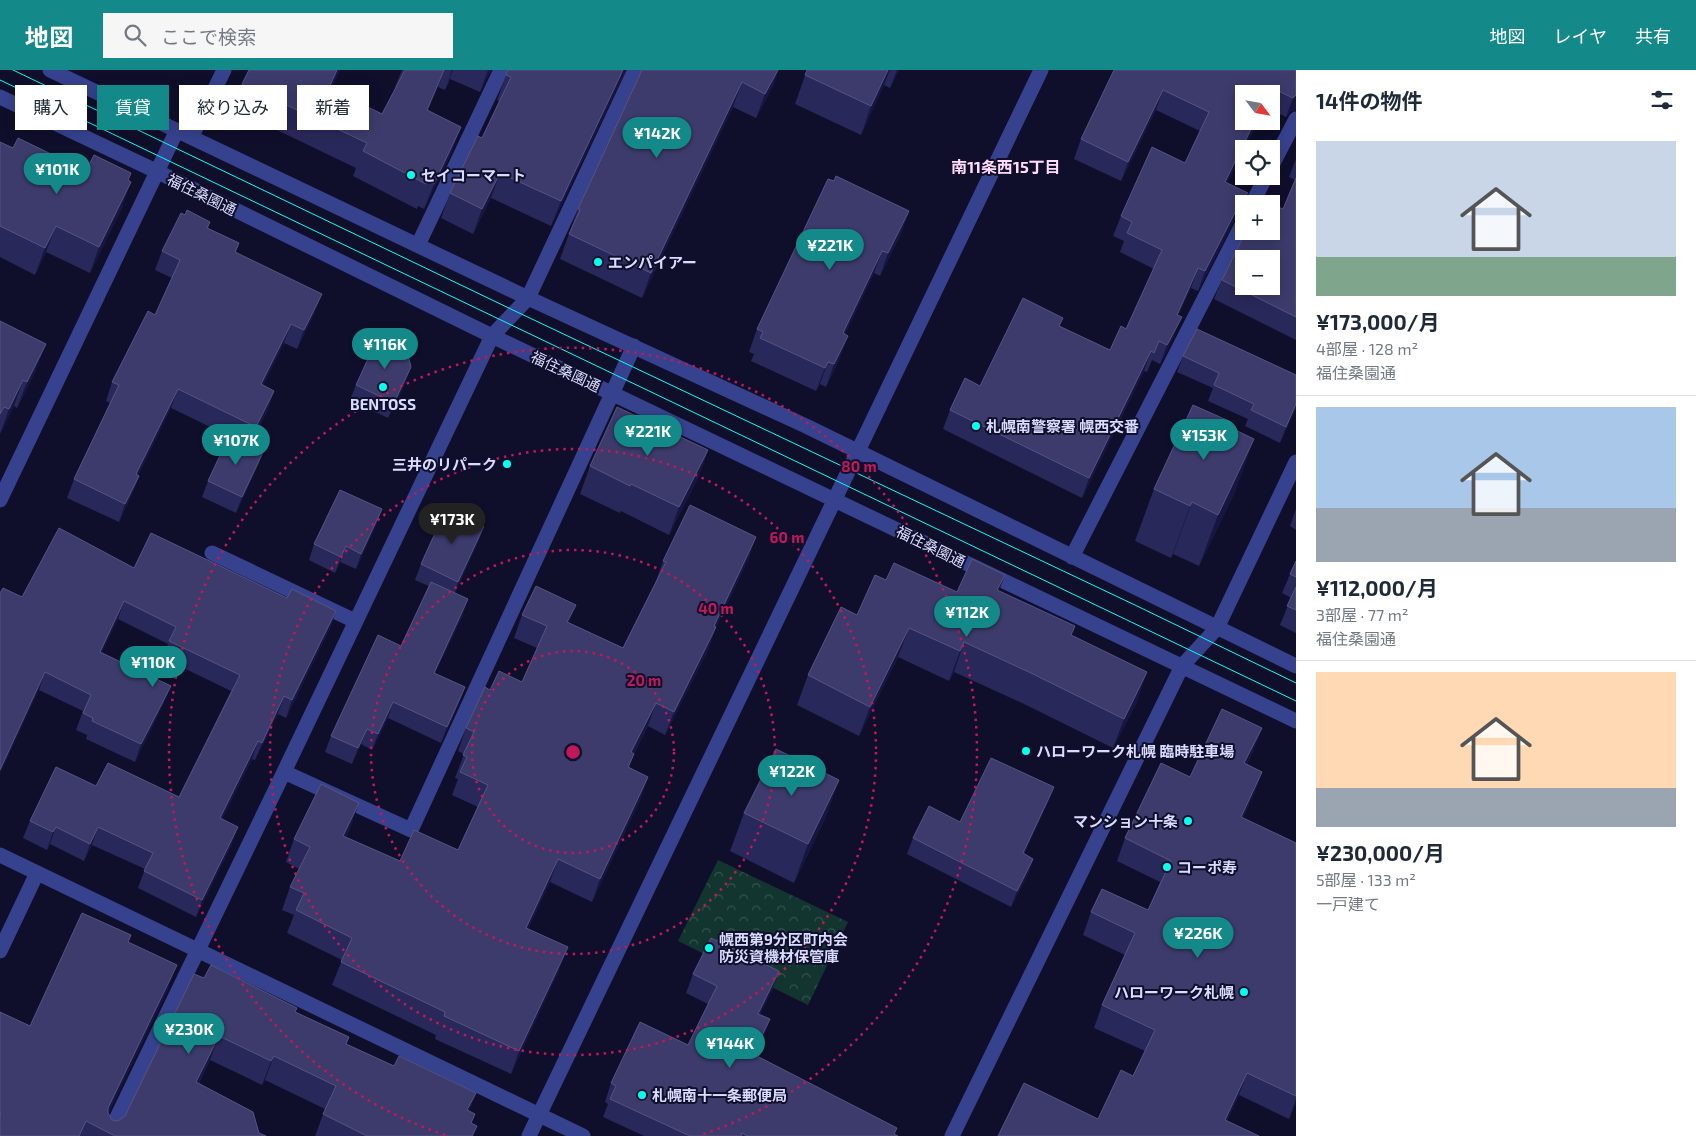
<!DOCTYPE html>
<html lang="ja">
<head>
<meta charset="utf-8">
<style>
  body { margin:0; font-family:"Exo 2","Noto Sans JP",sans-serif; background:#f6f6f7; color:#1f2937; height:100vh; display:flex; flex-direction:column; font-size:19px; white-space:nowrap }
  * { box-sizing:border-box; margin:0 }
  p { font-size:16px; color:#747a83 }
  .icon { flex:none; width:28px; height:28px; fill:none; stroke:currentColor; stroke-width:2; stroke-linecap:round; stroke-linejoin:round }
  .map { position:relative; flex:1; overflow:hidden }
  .details { display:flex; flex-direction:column; background:#fff; width:400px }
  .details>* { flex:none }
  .guide { position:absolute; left:15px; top:15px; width:475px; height:45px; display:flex; gap:10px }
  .needle { width:32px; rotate:121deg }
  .tools { position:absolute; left:1235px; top:15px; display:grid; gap:10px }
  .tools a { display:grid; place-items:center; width:45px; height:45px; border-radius:0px; background:#fff; box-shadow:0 2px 12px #0003; font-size:25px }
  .price { position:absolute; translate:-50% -42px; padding:0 11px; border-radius:18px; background:#14898a; color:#fff; font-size:16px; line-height:32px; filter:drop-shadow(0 1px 2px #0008) }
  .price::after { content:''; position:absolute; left:50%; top:30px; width:15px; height:11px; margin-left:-8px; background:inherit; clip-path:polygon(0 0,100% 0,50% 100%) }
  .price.active { background:#222; color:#fff }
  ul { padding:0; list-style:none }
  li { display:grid; align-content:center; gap:10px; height:265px; padding:0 20px }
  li+li { border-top:1px solid #e0e1e3 }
  li span { display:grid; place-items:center; height:155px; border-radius:0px; color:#555 }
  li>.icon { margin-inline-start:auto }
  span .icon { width:90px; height:90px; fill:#fffc; stroke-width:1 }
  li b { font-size:21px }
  h2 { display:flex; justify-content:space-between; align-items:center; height:60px; padding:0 20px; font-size:21px }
  .tag { padding:0 18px; border-radius:0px; background:#fff; box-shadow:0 2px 12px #0003; font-size:18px; line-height:45px }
  .tag.active { background:#14898a; color:#fff }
  header { display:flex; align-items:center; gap:30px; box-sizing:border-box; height:70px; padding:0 25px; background:#14898a; color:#fff }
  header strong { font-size:24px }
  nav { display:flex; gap:28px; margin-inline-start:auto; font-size:18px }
  .search { width:350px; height:45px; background:#f6f6f7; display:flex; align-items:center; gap:12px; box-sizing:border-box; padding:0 18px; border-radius:0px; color:#747a83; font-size:19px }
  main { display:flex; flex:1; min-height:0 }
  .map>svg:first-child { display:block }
</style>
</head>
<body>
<header>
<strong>地図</strong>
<div class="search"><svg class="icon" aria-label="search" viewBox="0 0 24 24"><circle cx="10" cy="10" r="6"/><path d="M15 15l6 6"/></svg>ここで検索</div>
<nav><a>地図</a><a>レイヤ</a><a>共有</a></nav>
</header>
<main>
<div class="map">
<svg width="1296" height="1066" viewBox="0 0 1296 1066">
  <defs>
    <pattern id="forest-crowns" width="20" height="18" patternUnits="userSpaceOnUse" patternTransform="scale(1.25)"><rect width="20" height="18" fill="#12362f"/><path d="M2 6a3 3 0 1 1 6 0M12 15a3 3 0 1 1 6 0" fill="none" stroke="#34524e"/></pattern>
  </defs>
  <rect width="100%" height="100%" fill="#0f0f2c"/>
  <path fill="url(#forest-crowns)" d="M718,790L848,852L808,935L678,871Z"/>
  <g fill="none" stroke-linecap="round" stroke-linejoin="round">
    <path stroke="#37428e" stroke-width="15" d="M50,0L528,228L806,356L1296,596
      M0,27L158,102L492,266L1296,651
      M192,66L224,0
      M1271,97L1296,49
      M1252,134L1266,106
      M418,175L501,0
      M0,430L177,60
      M212,483L355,551
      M1072,487L1244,151
      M284,702L411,760L634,276
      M0,785L583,1066
      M0,881L37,803
      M108,1066L284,702L492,266L528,228L635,0
      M529,1066L1041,0
      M952,1066L1182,596L1217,558L1296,392"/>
    <path stroke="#06ffef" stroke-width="1" d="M13,0L515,241L1137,536L1296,613
      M0,10L1296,631"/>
  </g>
  <path fill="#29285a" d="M249,0H340L331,19L382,44L396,17H395L402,0H491L480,22L450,9L445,20L438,17L428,40L452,82L424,139L418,136L417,139L353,106L356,98L233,39L242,14Z
    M626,0L551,156L491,128L473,164L441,148L450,123L482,68L499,31L497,30L506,5Z
    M642,0L774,14L756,48L733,37L642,228L560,189L578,139Z
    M807,0H899L890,18L884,15L861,65L795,34Z
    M1114,0H1296V40L1291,41L1286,47L1271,40V24H1244V51H1258L1227,113L1244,134L1241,142L1236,147L1198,221L1191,218L1178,245L1174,266L1160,294L1152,290L1147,302L1144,301L1082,428L943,359L950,340L980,316L1060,257L1110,280L1126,259L1154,199L1120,182L1124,171L1113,166L1121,146L1185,93L1200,61L1156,40L1121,111L1074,89L1081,69Z
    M0,72L13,78L86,101L128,110L122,138L90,203L46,182L35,205L0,187Z
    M1296,89V270L1214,229L1222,210L1283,139L1295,110L1289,107Z
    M909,141L901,164L880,206L874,203L845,264L840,288L826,317L820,314L816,321L751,291L754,284L749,282L757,259Z
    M185,145L210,152L208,158L239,173L236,182L315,242L297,279L284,273L263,315L274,321L268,339L251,374L264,380L258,395L236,443L202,427L208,411L229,366L171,338L138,405L139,406L132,424L119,452L67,428L74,409L110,333L106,331L112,312L155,245L172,208L155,200L162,181Z
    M0,251L36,300L17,338L14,336L0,364Z
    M1183,286L1296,305V338L1280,373L1245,356L1248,349L1208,331L1213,318L1177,302Z
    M406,312L388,348L350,330L356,315Z
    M1230,357L1236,420L1199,496L1173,484L1171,488L1135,471L1154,419Z
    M708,380L698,408L669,465L621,441L620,443L580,424L590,396Z
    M382,439L376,455L356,499L340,492L335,503L309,490L314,474Z
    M1296,439V460L1290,456Z
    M484,456L478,472L455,523L463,545L435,603L465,617L459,633L441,673L388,648L372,680L361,674L352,694L325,682L331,666L401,576L429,516L415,510L421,494Z
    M756,467L748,490L716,557L708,580L665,665L648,656L634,684L629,698L648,707L640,730L592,832L550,812L528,859L559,900L511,1004L435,969L436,965L332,915L342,890L287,863L294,845L282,840L290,817L299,799L286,792L294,769L351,756L346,767L400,791L458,780L478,737L452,725L458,709L455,708L464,684L458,681L466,658L490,620L522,612L537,578L514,568L522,545L576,535L569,553L623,578L655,514L663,491Z
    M1296,491V563L1280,555L1291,528L1282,523L1290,504Z
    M134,498L287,528L336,541L330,558L286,648L278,644L255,690L252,689L222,749L232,774L196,847L138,818L145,799L92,775L84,791L50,774L47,780L23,768L30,751L96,716L179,727L231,621L163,588L168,574L118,549L101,583L164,633L135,692L86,669L87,665L76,660L83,641L39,620L22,527Z
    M886,510L957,522L999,521L1072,565L1137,632L1113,678L1022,633L954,602L949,611L898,587L859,666L797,635L808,605Z
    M1262,658L1253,681L1247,694L1262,702L1254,724L1243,748L1296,773V1033L1289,1049L1239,1025L1227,1051L1098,1049L1133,1006L1145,981L1094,958L1102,935L1125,885L1083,865L1091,842L1148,840L1160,812L1117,791L1125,768L1190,707Z
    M839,710L825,749L794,813L730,781L744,743Z
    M1054,717L1048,732L1024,784L1033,789L1028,804L1011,837L907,784L913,768L960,752Z
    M128,872L168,919L108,1044L112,1050L118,1051L125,1046L204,908L296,942L349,967L346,974L394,996L476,1023L469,1041L472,1054L477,1056L473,1066H315L325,1039L265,1010L262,1015L210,990L199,1013L259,1063L266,1066H0V942L30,956Z
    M779,901L772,920L760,944L770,949L763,968L755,985L898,1066H644L603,1047L608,1034L605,1032L611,1013L688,975L708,934L686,923L693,904Z"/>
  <path fill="#171640" d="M337,0H340L320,43L329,18Z
    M444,0L438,17L418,65L427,40Z
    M452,0H453L445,20Z
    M488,0H491L480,22Z
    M623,0H626L551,156L561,131Z
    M778,0H779L774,14L756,48L765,24Z
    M888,0H890L884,15L861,65L871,36Z
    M897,0H899L890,18Z
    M742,12L733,37L642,228L651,203Z
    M1163,20L1156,40L1121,111L1128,92Z
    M1296,25V40L1291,41L1286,47L1293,28Z
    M1255,51H1258L1218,132L1225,112Z
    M461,57L452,82L424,139L434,114Z
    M500,103L491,128L473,164L482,139Z
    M131,112L122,138L90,203L99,177Z
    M1248,123L1241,142L1236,147L1198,221L1205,201L1243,127Z
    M909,141L901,164L880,206L888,183Z
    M56,156L46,182L35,205L45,178Z
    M882,181L874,203L835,286L843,263Z
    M1198,198L1191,218L1170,264L1177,245Z
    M322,224L315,242L297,279L304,260Z
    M1182,247L1174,266L1160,294L1167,275Z
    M291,254L284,273L254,333L261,314Z
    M848,266L840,288L826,317L834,294Z
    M46,274L36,300L17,338L27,312Z
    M1151,281L1144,301L1082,428L1089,408Z
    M828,292L820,314L816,321L825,298Z
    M411,297L406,312L388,348L394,333Z
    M23,310L14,336L0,364L9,339Z
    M178,319L171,338L130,423L136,404Z
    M274,321L268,339L249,376L256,357Z
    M1296,334V338L1280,373L1286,357Z
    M1254,369L1236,420L1199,496L1218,445Z
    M264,380L258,395L236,443L242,427Z
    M708,380L698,408L669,465L679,437Z
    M139,406L132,424L119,452L125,434Z
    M1192,432L1173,484L1171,488L1190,436Z
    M382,439L376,455L356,499L361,484Z
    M484,456L478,472L453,528L458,512Z
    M756,467L748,490L713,563L716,557L708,580L665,665L674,642Z
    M346,476L340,492L335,503L341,487Z
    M1005,505L994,534L997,520Z
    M468,529L463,545L428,618L434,603Z
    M124,531L118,549L94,599L100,582Z
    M576,535L567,558V552Z
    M336,541L330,558L286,648L292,630Z
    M909,558L898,587L859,666L870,637Z
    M964,572L954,602L949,611L960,581Z
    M45,602L39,620L0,704V700Z
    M1147,602L1137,632L1113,678L1124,649Z
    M171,616L164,633L135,692L141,674Z
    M465,617L459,633L441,673L447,657Z
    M284,626L278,644L255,690L262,673Z
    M393,632L388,648L372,680L378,664Z
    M656,633L648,656L623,705L631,682Z
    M1262,658L1253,681L1236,716L1244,693Z
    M367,659L361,674L352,694L358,678Z
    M258,671L252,689L214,765L220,748Z
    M1262,702L1254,724L1233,770L1241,747Z
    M648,707L640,730L592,832L600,809Z
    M839,710L825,749L794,813L808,774Z
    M1054,717L1048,732L1017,799L1023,783Z
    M359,733L351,756L335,789L343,766Z
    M56,757L50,774L47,780L53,762Z
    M98,757L92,775L84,791L90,774Z
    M238,757L232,774L196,847L202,830Z
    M558,789L550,812L518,881L526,858Z
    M1033,789L1028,804L1011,837L1017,821Z
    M568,877L559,900L511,1004L519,981Z
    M177,895L168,919L101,1059L108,1038Z
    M779,901L772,920L751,962L758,944Z
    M770,949L763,968L746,1003L753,984Z
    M219,966L210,990L187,1036L196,1012Z
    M274,986L265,1010L262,1015L271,991Z
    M1247,1003L1239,1025L1220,1066L1225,1050Z
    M476,1023L467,1047V1040Z
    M1296,1029V1033L1289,1049Z"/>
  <path fill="#3c3b6c" stroke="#555483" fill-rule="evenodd" d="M249,0H337L329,18L382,44L405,0H444L427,40L461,57L434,114L427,111L426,114L363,81L367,73L242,14Z
    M508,0H623L561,131L500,103L482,139L450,123L478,66L482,68L511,7L506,5Z
    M642,0H778L765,24L742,12L651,203L569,164L580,140L578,139Z
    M807,0H888L871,36L805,5Z
    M1114,0H1296V25L1293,28L1272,18L1269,24H1244V51H1255L1225,112L1248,123L1243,127L1205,201L1198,198L1177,245L1182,247L1167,275L1159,271L1154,283L1151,281L1089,408L950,340L965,308L980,316L1023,228L1063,248L1059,256L1110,280L1121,256L1126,259L1162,180L1127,163L1132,152L1121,146L1152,77L1185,93L1209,42L1163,20L1128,92L1081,69Z
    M18,68L86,101L94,85L131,103L128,110L131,112L99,177L56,156L45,178L0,156V72L13,78Z
    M836,106L909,141L888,183L882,181L843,263L848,266L834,294L828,292L825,298L760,268L763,262L757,259L828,109L834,111Z
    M1296,108V247L1222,210L1246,161H1271V134L1283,139ZM1244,189H1271V216H1244Z
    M1260,128L1271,134H1259Z
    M187,140L210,152L207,158L239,173L235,182L322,224L304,260L291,254L261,314L274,321L256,357L178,319L136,404L139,406L125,434L74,409L119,315L112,312L148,241L155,245L180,190L162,181L181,143L185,145Z
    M0,251L46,274L27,312L23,310L9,339L4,337L0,344Z
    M1197,259L1296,305V334L1286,357L1251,340L1254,334L1214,315L1219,303L1183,286Z
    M378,267L407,281L411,297L394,333L356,315Z
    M1193,335L1231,352L1229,357L1254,369L1218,445L1192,432L1190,436L1154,419Z
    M617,337L708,380L679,437L631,414L630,416L590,396Z
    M230,364L264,380L242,427L208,411Z
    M340,420L382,439L361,484L346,476L341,487L314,474Z
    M690,435L756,467L714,556L716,557L674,642L656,633L631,682L634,684L628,697L648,707L600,809L558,789L526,858L568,877L519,981L444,946L445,942L341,892L352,868L296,840L304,823L290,817L310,777L294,769L321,714L359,733L343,766L400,791L414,760L458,780L488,715L460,702L467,687L463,685L474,662L466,658L485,617L490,620L499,601L522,612L547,556L522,545L536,516L576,535L567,552L623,578L666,492L663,491Z
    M446,439L484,456L458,512L421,494Z
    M59,458L134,498L151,463L287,528L292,519L336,541L292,630L284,626L262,673L258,671L220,748L238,757L202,830L144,801L153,783L98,757L90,774L56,757L53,762L30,751L56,697L96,716L108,693L179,727L240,605L169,571L176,557L124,531L100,582L171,616L141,674L92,651L93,648L83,643L91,625L45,602L0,700V523L3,518L22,527Z
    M972,489L1005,505L997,520L1075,556L1071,565L1147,602L1124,649L1033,604L964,572L960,581L909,558L870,637L808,605L841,537L857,545L875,505L886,510L894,493L957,522Z
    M1296,491V507L1290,504Z
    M431,512L468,529L434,603L465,617L447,657L393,632L378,664L367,659L358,678L331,666L378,565L401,576Z
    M1296,517V540L1287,536Z
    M1222,639L1262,658L1244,693L1262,702L1241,747L1296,773V1026L1247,1003L1225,1050L1259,1066H998L1024,1013L1098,1049L1121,1000L1133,1006L1155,960L1102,935L1135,863L1091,842L1102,819L1148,840L1171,791L1125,768L1161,693L1190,707Z
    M776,679L839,710L808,774L744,743Z
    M991,688L1054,717L1023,783L1033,789L1017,821L913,768L929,736L960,752Z
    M82,843L131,865L128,872L177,895L108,1038V1043L112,1050L118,1051L125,1046L194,904L204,908L211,895L297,938L295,942L349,967L346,974L394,996L399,986L476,1023L467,1040L475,1044L471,1053L477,1056L472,1066H367L323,1044L336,1016L274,986L271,991L219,966L196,1012L253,1042L259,1063L266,1066H115L86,1051L79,1066H0V1045L1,1043H0V942L30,956Z
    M711,868L779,901L758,944L770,949L753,984L897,1058L894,1064L898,1066H747L742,1063L741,1066H690L610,1029L616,1016L611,1013L640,952L688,975L717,916L693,904Z"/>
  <g fill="none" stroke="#c2185b" stroke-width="2.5" stroke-dasharray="2.5 5">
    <circle cx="573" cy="682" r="101"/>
    <circle cx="573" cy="682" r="202"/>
    <circle cx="573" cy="682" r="303"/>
    <path d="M445 1065A404 404 0 1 1 701 1065"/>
  </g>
  <g fill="#06ffef" stroke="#0f0f2c" stroke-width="2">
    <circle cx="411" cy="105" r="5"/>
    <circle cx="598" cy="192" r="5"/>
    <circle cx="383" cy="317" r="5"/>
    <circle cx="976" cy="356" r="5"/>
    <circle cx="507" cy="394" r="5"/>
    <circle cx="1026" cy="681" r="5"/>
    <circle cx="1188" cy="751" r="5"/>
    <circle cx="1167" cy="797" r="5"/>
    <circle cx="709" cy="878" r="5"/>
    <circle cx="1244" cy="922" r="5"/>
    <circle cx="642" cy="1025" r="5"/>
  </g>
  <g text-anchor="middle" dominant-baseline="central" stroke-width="4" stroke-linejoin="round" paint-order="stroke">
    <g font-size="15" font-weight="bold" fill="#dadcff" stroke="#0f0f2c" text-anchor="start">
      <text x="421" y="105">セイコーマート</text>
      <text x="608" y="192">エンパイアー</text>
      <text x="383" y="334" text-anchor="middle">BENTOSS</text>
      <text x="986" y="356">札幌南警察署 幌西交番</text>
      <text x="497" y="394" text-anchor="end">三井のリパーク</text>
      <text x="1036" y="681">ハローワーク札幌 臨時駐車場</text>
      <text x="1178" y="751" text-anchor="end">マンション十条</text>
      <text x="1177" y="797">コーポ寿</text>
      <text x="719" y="869">幌西第9分区町内会<tspan x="719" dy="17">防災資機材保管庫</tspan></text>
      <text x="1234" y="922" text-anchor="end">ハローワーク札幌</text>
      <text x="652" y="1025">札幌南十一条郵便局</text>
    </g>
    <g font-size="15" fill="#dadcff" stroke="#0f0f2c">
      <text transform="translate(202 124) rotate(26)">福住桑園通</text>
      <text transform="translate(566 301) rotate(25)">福住桑園通</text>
      <text transform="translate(931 476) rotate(26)">福住桑園通</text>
    </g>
    <g font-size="16" font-weight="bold" fill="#ffdcf8" stroke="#0f0f2c">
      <text x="1006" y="96">南11条西15丁目</text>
    </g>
  </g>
  <circle cx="573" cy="682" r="8" fill="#c2185b" stroke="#0f0f2c" stroke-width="2.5"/>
  <g font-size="15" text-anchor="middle" font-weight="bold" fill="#c2185b" stroke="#0f0f2c" stroke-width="4" stroke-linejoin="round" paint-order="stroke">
    <text x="859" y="402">80 m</text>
    <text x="787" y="473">60 m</text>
    <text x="716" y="544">40 m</text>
    <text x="644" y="616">20 m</text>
  </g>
</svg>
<div class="tools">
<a><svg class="needle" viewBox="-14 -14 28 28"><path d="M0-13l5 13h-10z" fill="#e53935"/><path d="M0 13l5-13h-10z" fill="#747a83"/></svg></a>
<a><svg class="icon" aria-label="locate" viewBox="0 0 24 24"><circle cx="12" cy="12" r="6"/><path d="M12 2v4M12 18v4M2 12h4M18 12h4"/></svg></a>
<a>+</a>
<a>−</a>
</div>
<b class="price" style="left:657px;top:89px">¥142K</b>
<b class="price" style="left:57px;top:125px">¥101K</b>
<b class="price" style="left:830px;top:201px">¥221K</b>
<b class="price" style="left:385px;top:300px">¥116K</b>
<b class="price" style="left:648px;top:387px">¥221K</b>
<b class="price" style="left:1204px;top:391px">¥153K</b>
<b class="price" style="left:236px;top:396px">¥107K</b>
<b class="price active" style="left:452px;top:475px">¥173K</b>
<b class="price" style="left:967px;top:568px">¥112K</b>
<b class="price" style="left:153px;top:618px">¥110K</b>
<b class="price" style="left:792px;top:727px">¥122K</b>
<b class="price" style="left:1198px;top:889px">¥226K</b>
<b class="price" style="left:189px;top:985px">¥230K</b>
<b class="price" style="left:730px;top:999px">¥144K</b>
<div class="guide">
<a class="tag">購入</a>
<a class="tag active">賃貸</a>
<a class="tag">絞り込み</a>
<a class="tag">新着</a>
</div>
</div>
<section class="details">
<h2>14件の物件<svg class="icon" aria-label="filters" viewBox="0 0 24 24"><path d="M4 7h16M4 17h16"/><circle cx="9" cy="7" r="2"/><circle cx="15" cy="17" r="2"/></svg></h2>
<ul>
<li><span style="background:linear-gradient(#c9d6e8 75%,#7fa58c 0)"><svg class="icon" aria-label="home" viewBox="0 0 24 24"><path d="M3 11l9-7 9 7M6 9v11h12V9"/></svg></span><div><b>¥173,000/月</b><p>4部屋 · 128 m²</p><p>福住桑園通</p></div></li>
<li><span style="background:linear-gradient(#a9c7e8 65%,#9aa5b1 0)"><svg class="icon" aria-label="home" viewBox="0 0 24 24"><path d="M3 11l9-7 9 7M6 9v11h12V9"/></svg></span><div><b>¥112,000/月</b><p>3部屋 · 77 m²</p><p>福住桑園通</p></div></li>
<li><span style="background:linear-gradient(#ffd9b3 75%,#9aa5b1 0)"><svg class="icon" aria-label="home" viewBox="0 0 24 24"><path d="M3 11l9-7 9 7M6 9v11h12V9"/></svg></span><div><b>¥230,000/月</b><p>5部屋 · 133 m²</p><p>一戸建て</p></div></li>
</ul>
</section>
</main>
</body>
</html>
